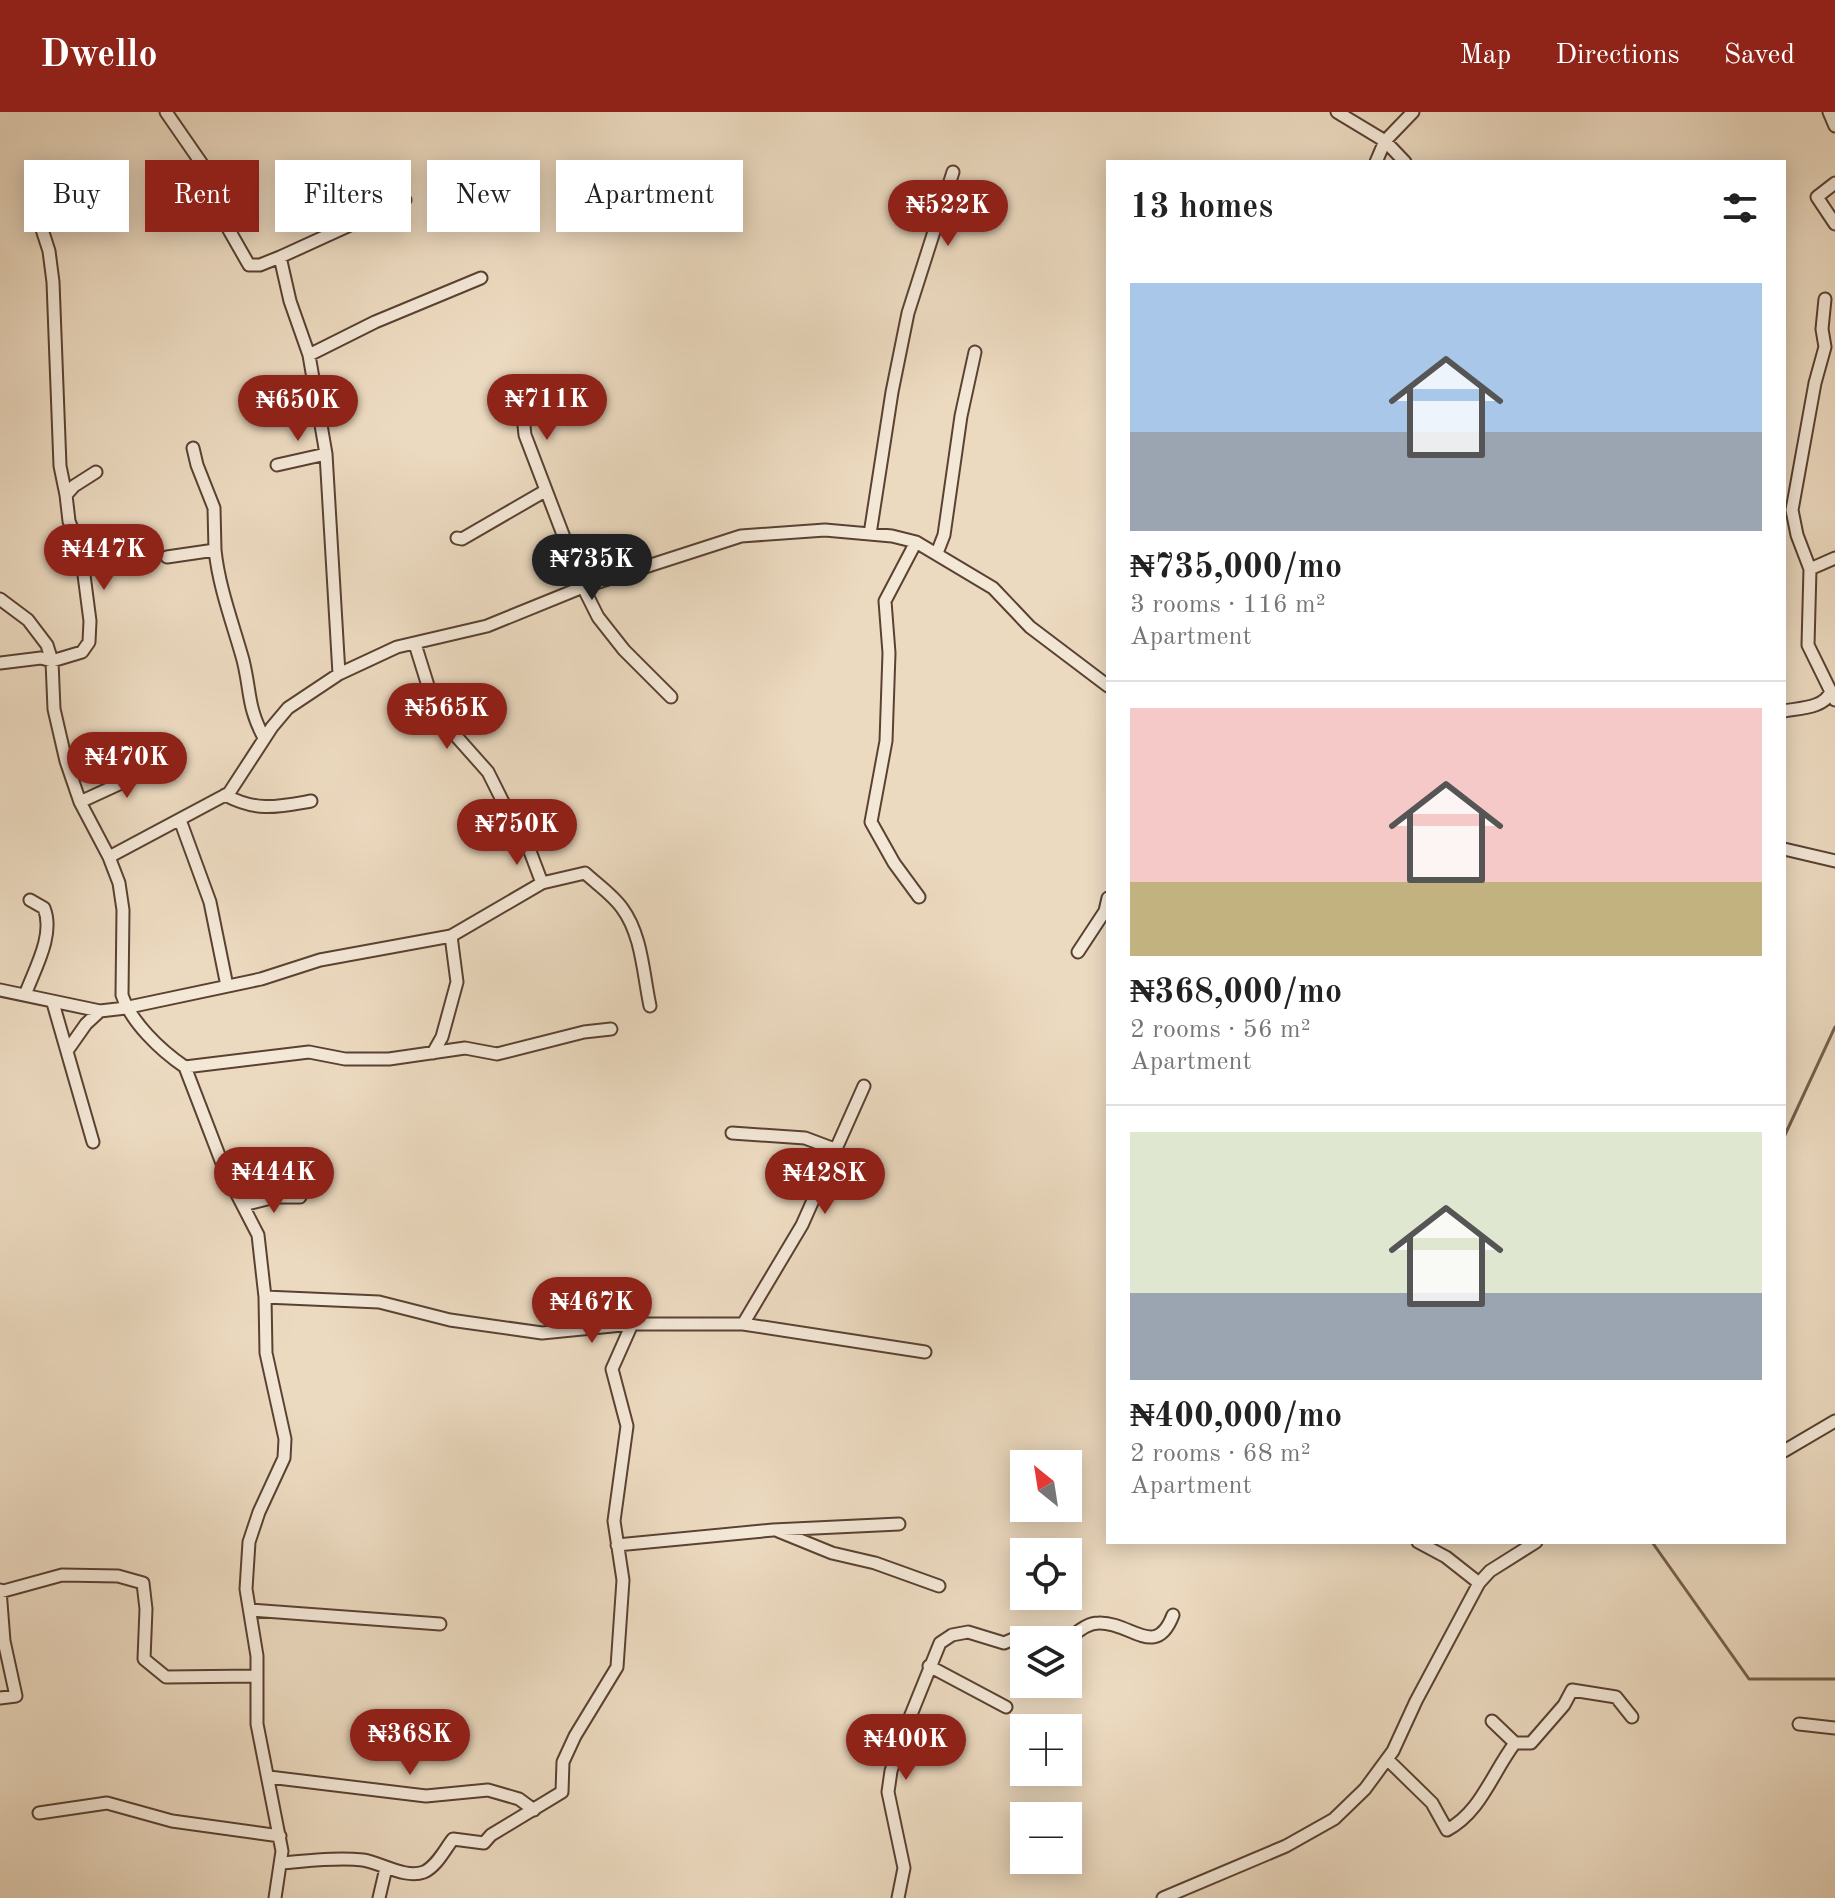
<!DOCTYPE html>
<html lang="en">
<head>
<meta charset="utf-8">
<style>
  body { margin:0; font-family:"Old Standard TT",serif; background:#f2f2f2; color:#222; height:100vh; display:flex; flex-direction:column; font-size:30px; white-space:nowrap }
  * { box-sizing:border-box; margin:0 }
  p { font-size:26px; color:#767676 }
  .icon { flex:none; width:44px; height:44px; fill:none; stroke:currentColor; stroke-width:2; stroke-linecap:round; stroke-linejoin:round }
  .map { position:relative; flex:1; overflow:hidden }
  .panel { position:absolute; left:1106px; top:48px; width:680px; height:1384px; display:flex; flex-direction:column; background:#fff; border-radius:0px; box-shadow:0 4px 20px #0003 }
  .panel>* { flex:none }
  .hud { position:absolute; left:24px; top:48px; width:760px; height:72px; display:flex; gap:16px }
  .needle { width:52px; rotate:330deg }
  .buttons { position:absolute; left:1010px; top:1338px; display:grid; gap:16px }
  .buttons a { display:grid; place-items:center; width:72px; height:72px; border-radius:0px; background:#fff; box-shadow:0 4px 20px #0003; font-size:40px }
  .price { position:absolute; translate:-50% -68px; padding:0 18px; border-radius:28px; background:#8f2418; color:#fff; font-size:26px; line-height:52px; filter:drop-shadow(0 2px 4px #0008) }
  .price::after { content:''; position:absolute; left:50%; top:48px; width:24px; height:18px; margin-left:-12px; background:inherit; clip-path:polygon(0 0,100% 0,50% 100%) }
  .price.active { background:#222; color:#fff }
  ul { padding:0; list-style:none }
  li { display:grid; align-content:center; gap:16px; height:424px; padding:0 24px }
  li+li { border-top:2px solid #e0e0e0 }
  li span { display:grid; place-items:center; height:248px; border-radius:0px; color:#555 }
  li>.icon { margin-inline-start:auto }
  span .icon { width:144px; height:144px; fill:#fffc; stroke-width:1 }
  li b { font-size:34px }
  h2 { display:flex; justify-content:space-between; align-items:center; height:96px; padding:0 24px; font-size:34px }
  .pill { padding:0 28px; border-radius:0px; background:#fff; box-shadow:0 4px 20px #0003; font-size:28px; line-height:72px }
  .pill.active { background:#8f2418; color:#fff }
  header { display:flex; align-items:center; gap:48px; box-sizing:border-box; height:112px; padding:0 40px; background:#8f2418; color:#fff }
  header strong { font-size:38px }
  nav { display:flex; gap:44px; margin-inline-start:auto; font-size:28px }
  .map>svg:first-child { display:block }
</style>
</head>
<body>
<header>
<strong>Dwello</strong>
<nav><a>Map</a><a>Directions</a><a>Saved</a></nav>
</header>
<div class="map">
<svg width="1835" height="1786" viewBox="0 0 1835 1786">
  <rect width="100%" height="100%" fill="#ecdac0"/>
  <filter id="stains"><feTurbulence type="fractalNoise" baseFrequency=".0025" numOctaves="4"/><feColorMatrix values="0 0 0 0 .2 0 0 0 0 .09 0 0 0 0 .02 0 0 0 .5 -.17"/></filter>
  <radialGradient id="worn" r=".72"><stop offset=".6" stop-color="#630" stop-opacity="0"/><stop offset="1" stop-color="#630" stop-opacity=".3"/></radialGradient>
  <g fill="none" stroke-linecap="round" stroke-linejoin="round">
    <path stroke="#765f4d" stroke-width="3" d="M1784,1025L1835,915
      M1652,1430L1749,1567H1835"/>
    <g stroke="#5a4132" stroke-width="15">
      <path id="minor" d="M166,0L204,55L229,118L249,153H260L280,145
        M1337,0L1385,29L1405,50
        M1829,0L1835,14
        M1376,50L1385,29L1413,0
        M1835,71L1817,85L1835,112
        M1825,187L1822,217L1825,235L1815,271L1792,398L1797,423L1810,457L1808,533L1835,588
        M309,243L375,210L481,166
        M521,286L525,323L583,475L598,505L624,538L671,585
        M277,353L326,342
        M66,383L60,354L53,170L49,139L37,102L68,78L114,60
        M870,422L892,280L908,201L953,60
        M457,426L462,427L545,379
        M916,430L885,489L889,541L886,629L871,710L894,751L919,785
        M215,438C219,476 233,512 243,548C251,580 247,594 264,626
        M937,441L944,423L961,304L975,240
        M167,445L215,438L214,396L197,353L193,336
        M1810,457L1835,446
        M0,487L28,508L47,533L52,549L54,597L66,649L80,690L109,745L119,771L123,798L122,883C131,910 160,938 185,955L225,1059L258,1123L265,1185L266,1241L285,1327L284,1346L259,1400L249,1430L246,1477L257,1544V1612L282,1739L275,1786
        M415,532L434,593L448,615L488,660L506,696L525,726L542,771
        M0,551L41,546L52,549L82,540L89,530L90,509L81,440L69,409L66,383L74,374L96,360
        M339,562L326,342L309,243L290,189L280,145L405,88
        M1784,599C1800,596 1825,596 1831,579
        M225,683C257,700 277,695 311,689
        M80,690L156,655
        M180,708L210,790L227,874
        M1784,737L1835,749
        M109,745L229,681L272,615L288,596L339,562L397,535L487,514L583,475L741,424L825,418L892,424L916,430L993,476L1030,515L1108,574
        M1078,840L1105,799L1108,786
        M0,878L100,899L126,896
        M25,883C34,858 55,823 44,796L30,788
        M53,891L93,1030
        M129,895L261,867L320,848L451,824L542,771L585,761C597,772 613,783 622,796C642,823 643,861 650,894
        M67,939L86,912L100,899
        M433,941L442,925L457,870L451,824
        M185,955L309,940L345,947H389L465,936L497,942L584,920L611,917
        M732,1021L805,1026L837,1038
        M243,1093L275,1085H300
        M265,1185L379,1190L450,1208L542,1221L632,1212H743L925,1240
        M743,1212L802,1113L864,974
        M1784,1339L1835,1309
        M778,1419L832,1441L875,1451L939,1474
        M1418,1430L1446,1445L1479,1471
        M617,1433L773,1418L899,1412
        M0,1478L4,1529L16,1584L0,1586
        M0,1480L62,1463L118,1464L143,1471L146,1497L144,1547L166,1565L257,1564
        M250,1498L440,1512
        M1066,1528C1076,1522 1085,1511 1099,1511C1131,1510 1156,1548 1173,1503
        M929,1554L1006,1595
        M1799,1612L1835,1616
        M865,1618L890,1616L897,1620H904L891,1659L888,1680L904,1756L898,1786
        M904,1620L940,1531L952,1523L968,1520L1004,1531L1018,1525L1034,1528
        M1515,1631H1531L1564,1593L1572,1578L1616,1585L1632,1605
        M1387,1647L1432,1691L1447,1718C1481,1700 1492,1661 1515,1631L1492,1609
        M269,1665L426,1684L488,1678L519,1687L534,1698
        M39,1701L107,1691L172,1709L280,1724
        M281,1751C308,1749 336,1745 363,1748C382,1751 405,1767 424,1760C437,1754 445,1737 453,1727L484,1731L491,1723L562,1680L563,1650L575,1624L617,1555L623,1468L614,1409L627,1314L612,1257L632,1212
        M379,1786L386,1756
        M1163,1786L1286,1734L1334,1707L1365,1677L1393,1639L1416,1589L1479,1471L1490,1459L1536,1430"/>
    </g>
    <use href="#minor" stroke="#f3e7d6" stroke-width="11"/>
  </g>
  <rect width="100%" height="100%" filter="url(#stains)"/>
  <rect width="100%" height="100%" fill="url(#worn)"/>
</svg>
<div class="buttons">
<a><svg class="needle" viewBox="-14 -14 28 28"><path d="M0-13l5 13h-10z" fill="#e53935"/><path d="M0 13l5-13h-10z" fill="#767676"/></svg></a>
<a><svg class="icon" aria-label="locate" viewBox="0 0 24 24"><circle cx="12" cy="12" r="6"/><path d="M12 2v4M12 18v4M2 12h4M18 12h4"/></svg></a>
<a><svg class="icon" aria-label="layers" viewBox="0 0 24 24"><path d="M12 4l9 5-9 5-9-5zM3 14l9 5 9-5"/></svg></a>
<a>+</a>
<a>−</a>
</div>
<b class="price" style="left:948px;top:136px">₦522K</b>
<b class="price" style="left:547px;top:330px">₦711K</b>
<b class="price" style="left:298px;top:331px">₦650K</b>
<b class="price" style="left:104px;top:480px">₦447K</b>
<b class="price active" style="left:592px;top:490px">₦735K</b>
<b class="price" style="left:447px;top:639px">₦565K</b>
<b class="price" style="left:127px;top:688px">₦470K</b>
<b class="price" style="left:517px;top:755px">₦750K</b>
<b class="price" style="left:274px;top:1103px">₦444K</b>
<b class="price" style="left:825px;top:1104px">₦428K</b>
<b class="price" style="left:592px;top:1233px">₦467K</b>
<b class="price" style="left:410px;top:1665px">₦368K</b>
<b class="price" style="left:906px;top:1670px">₦400K</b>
<div class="hud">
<a class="pill">Buy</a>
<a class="pill active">Rent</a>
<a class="pill">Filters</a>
<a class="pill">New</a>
<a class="pill">Apartment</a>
</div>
<section class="panel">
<h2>13 homes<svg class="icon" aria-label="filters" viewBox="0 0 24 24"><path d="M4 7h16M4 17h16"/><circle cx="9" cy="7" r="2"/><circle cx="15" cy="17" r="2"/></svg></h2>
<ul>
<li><span style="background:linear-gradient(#a9c7e8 60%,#9aa5b1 0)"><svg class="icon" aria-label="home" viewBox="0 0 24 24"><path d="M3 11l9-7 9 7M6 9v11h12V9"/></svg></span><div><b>₦735,000/mo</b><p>3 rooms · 116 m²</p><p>Apartment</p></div></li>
<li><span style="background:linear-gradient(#f6c9c9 70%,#c2b280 0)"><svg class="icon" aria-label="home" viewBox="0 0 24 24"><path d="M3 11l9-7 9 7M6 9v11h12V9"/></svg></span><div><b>₦368,000/mo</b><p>2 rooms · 56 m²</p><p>Apartment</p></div></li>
<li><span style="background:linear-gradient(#dfe7d0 65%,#9aa5b1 0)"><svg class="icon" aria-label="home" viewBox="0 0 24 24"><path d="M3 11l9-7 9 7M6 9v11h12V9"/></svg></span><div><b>₦400,000/mo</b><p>2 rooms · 68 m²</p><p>Apartment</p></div></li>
</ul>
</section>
</div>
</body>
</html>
